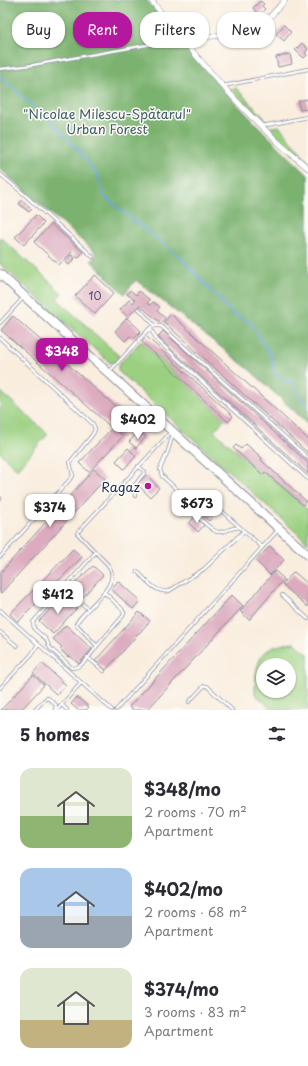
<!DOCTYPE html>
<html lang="en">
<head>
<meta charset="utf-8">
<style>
  body { margin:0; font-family:"Playpen Sans",sans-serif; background:#f2f2f3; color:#2b2b33; height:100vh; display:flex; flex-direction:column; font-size:15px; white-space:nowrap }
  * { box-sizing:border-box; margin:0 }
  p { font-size:13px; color:#7c7c81 }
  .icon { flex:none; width:22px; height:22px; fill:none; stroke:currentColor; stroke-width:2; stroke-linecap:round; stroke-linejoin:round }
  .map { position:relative; height:710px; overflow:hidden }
  .details { display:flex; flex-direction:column; background:#fff; flex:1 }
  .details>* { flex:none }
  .hud { position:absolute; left:12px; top:12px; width:284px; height:36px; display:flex; gap:8px }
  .buttons { position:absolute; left:256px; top:658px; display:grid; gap:8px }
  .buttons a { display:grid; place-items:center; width:40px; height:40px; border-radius:50%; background:#fff; box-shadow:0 1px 3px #0004; font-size:20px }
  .price { position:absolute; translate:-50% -34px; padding:0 9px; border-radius:8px; background:#fff; color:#222; font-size:13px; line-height:26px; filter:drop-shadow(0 1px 2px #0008) }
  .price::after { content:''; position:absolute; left:50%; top:24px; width:12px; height:9px; margin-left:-6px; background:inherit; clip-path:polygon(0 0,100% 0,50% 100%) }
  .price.on { background:#b5179e; color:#fff }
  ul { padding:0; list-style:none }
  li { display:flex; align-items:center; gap:12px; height:100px; padding:0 20px }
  li span { display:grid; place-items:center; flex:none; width:112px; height:80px; border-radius:12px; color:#555 }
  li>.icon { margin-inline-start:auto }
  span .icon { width:48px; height:48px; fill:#fffc; stroke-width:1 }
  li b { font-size:17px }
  h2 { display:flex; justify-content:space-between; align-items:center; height:48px; padding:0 20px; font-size:17px }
  .pill { padding:0 14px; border-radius:16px; background:#fff; box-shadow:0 1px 3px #0004; font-size:14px; line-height:36px }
  .pill.on { background:#b5179e; color:#fff }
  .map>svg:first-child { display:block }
</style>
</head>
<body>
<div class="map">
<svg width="308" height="710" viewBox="0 0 308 710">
  <rect width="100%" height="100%" fill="#fdfcf7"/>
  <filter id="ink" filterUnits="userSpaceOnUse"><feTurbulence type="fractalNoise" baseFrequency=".025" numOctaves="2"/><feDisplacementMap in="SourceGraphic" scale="8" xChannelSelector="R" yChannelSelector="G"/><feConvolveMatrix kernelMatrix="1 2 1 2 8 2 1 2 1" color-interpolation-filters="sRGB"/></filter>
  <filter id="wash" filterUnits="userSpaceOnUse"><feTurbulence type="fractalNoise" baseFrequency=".012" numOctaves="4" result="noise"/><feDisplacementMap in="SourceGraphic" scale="16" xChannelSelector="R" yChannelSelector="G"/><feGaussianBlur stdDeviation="0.9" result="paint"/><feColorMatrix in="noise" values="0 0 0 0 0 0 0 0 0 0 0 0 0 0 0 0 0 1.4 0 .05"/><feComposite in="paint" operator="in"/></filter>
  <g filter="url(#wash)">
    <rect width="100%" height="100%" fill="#f9edde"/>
    <path fill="#9bd081" stroke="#5b8070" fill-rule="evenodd" d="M236,88L268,122L264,123L230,89Z
      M279,126L308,161V164H306L279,141L267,128Z
      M0,237L62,293L57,299L119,356V357L115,362L110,363L0,264Z
      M141,341L225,419L214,431L262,474L265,472L308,510V543L118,371V366L120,363Z
      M0,391L48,434L17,469L0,453Z
      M295,643L308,654V710H273L255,694C255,661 259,645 295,643ZM263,665H289V691H263Z"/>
    <path fill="#7cb26f" stroke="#4c7066" d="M0,0H147C196,63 250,120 308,175V424L251,371L136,280L124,294L91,261L97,254L0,169Z"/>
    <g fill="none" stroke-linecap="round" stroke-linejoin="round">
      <path stroke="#69a4d9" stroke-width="2" d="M0,77L55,125L81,154L97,174L105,197L181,258L234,315L249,321L270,353L276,376L295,384L299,397L308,405"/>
    </g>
    <g id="blocks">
      <path fill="#dcabbe" d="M260,1L264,4L262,6L265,9L259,15L253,8Z
        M284,25L291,32L284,41L276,34Z
        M302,43L308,49L305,53L307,55L304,58L295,50Z
        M290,54L292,64L278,67L276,57Z
        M307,99L308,109L300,110L298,101Z
        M22,200L32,209L29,212L19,204Z
        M36,215L44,223L24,245L15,237Z
        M51,224L83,252L78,258L72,252L59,265L34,242Z
        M71,255L75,258L69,265L65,262Z
        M95,275L114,293L95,314L75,296Z
        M130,290L136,295L139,291L150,300L147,303L150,305L153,302L160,307L157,311L165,318L161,323L139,305L128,317L120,310L129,300L133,303L135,300L127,294Z
        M171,314L308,439V453L164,322Z
        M13,316L123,413L111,427L1,330Z
        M127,318L141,331L133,339L130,336L125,341L115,331Z
        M163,331L308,463V474L158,337Z
        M147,337L233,416L228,422L142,342Z
        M113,427L123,436L89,472L79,463Z
        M139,431L146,437L136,448L129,442Z
        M246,444L262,458L261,460L306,501L303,505L265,472L263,475L233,448L236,445L241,449Z
        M128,448L136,456L124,469L116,461Z
        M94,469L105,479L1,593L0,592V573Z
        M147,475L159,488L150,497L137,484Z
        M205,508L210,512L212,509L216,512L209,521L200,513Z
        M195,517L204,525L198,532L189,523Z
        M270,546L284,560L270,575L256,561Z
        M73,549L82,557L18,622L10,614Z
        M93,566L103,575L82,598L72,589L77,581Z
        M275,571L284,579L249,620L240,611Z
        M294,572L308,584V607L282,584Z
        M118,581L140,601L133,609L111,589Z
        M64,595L77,608L53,634L39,621Z
        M232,595L243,606L147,710H132L129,707Z
        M139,612L150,621L106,670L95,661Z
        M66,625L92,649L79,664L70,656L68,657L60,649L62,647L53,639Z
        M42,663L66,685L57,695L33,673Z
        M33,675L44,685L21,710H1Z
        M77,697L89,707L86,710H78L71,704Z"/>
    </g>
  </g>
  <g filter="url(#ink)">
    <use href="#blocks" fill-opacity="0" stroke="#8a8e9e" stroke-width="1"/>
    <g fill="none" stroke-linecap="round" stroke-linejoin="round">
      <g stroke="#8a8e9e" stroke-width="4">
        <path id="lane" d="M0,69L33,65L181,39
          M223,86L308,69
          M262,126L308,117
          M0,174L25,195L93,257
          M139,309L155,326
          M0,323L23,298
          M150,328L157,340L308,479
          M0,338L93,424L95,429L93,434L70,462L73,476L0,557
          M109,372L150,328L155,326H161L308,458
          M173,434L168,451L160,469L162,476L184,496L216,506L262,547
          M135,496L134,486L145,472L138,466
          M184,496C183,504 210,530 218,532C223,533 233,527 240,527
          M0,498V499
          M95,553L33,622L34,629L46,639L50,648L72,668C83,668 91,654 97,646L76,624C84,608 124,585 108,565L77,533L171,432
          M137,571C145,579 156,594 169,591L204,569L244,531
          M64,587L88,609
          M282,595L308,619
          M0,610L112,710
          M0,632L17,646
          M97,646L123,616L124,613L122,609L104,592
          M87,657L104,671
          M0,688L32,654L38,644
          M189,702L204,686H207L232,710
          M62,705L67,710
          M35,710L45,699L48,698L56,705L55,710
          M57,710L81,683
          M116,710L278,530"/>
      </g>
      <g stroke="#8a8e9e" stroke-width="6">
        <path id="street" d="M151,0C190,50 231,99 278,142C287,151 298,159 308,168
          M181,39C204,36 238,37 258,26C269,20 277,9 285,0"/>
      </g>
      <g stroke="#8a8e9e" stroke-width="10">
        <path id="primary" d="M0,274L308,555"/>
      </g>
      <use href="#lane" stroke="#fff" stroke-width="2.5"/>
      <use href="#street" stroke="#fff" stroke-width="5"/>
      <use href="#primary" stroke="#fff" stroke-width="8"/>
    </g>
  </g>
  <circle fill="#b5179e" stroke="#fdfcf7" stroke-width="1.5" cx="148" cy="486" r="4"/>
  <g text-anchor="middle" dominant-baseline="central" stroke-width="3" stroke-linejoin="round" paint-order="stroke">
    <g font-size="11" fill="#4b4e76">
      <text x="95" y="295">10</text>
    </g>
    <g font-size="13" fill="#415f68" stroke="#fdfcf7">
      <text x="107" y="113">"Nicolae Milescu-Spătarul"<tspan x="107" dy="15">Urban Forest</tspan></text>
    </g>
    <g font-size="13" fill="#1b2f5e" stroke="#fdfcf7" text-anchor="end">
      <text x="140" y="486">Ragaz</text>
    </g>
  </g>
</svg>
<div class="buttons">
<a><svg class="icon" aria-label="layers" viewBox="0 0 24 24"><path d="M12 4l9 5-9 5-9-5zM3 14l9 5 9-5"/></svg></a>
</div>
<b class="price on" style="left:62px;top:372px">$348</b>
<b class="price" style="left:138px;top:440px">$402</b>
<b class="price" style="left:197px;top:524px">$673</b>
<b class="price" style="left:50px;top:528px">$374</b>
<b class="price" style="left:58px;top:615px">$412</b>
<div class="hud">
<a class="pill">Buy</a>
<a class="pill on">Rent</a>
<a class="pill">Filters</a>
<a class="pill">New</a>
</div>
</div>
<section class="details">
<h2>5 homes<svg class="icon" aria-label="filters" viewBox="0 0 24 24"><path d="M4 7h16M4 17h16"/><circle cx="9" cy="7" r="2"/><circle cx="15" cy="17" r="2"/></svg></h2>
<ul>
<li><span style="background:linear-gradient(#dfe7d0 60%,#8fb573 0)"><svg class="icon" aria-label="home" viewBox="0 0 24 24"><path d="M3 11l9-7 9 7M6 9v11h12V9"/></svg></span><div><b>$348/mo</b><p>2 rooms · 70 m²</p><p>Apartment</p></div></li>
<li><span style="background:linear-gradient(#a9c7e8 60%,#9aa5b1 0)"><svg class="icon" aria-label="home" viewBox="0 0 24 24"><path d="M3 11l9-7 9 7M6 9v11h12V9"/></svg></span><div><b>$402/mo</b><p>2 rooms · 68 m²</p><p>Apartment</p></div></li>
<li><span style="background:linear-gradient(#dfe7d0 65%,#c2b280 0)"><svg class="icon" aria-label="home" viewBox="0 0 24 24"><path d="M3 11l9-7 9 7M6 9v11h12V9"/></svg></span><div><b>$374/mo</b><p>3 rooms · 83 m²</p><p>Apartment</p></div></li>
</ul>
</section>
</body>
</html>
